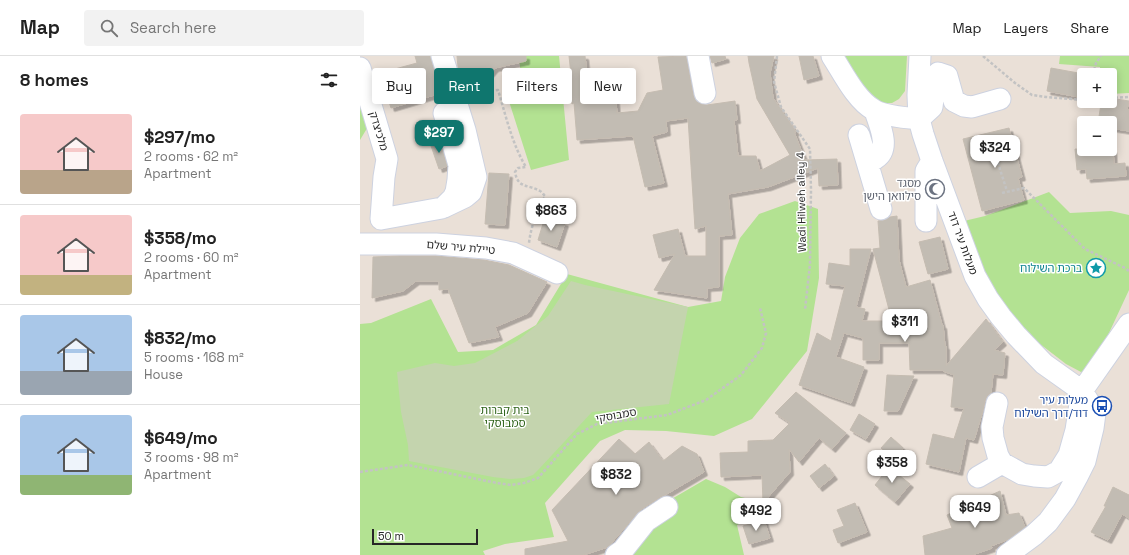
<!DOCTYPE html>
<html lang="en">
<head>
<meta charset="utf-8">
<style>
  body { margin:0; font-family:"Space Grotesk","Noto Sans Hebrew",sans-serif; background:#f2f2f2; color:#222; height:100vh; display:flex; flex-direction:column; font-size:15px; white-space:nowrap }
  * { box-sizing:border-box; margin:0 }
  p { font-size:13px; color:#767676 }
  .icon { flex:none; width:22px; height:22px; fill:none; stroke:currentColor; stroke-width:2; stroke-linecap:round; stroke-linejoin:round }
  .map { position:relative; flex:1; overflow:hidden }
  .side { display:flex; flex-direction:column; background:#fff; width:360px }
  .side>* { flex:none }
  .hud { position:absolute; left:12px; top:12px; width:380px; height:36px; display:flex; gap:8px }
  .controls { position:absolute; left:717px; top:12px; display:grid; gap:8px }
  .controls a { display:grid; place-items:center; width:40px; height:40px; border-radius:4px; background:#fff; box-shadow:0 2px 10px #0003; font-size:20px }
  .scale { position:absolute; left:12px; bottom:10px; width:106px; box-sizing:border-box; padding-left:4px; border:2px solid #272727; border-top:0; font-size:11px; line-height:14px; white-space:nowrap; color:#272727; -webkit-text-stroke:3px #fff; paint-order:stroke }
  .price { position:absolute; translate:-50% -34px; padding:0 9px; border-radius:8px; background:#fff; color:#222; font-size:13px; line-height:26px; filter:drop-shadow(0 1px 2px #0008) }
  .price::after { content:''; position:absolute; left:50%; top:24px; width:12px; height:9px; margin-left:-6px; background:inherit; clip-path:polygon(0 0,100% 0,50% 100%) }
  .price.active { background:#0f766e; color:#fff }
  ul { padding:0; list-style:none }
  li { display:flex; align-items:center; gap:12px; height:100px; padding:0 20px }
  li+li { border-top:1px solid #e0e0e0 }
  li span { display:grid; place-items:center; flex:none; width:112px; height:80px; border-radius:4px; color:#555 }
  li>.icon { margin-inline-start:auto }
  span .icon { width:48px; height:48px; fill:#fffc; stroke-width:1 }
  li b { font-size:17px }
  h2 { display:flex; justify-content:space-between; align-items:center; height:48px; padding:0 20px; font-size:17px }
  .chip { padding:0 14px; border-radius:4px; background:#fff; box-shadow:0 2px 10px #0003; font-size:14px; line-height:36px }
  .chip.active { background:#0f766e; color:#fff }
  header { display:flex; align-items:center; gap:24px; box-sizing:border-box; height:56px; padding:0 20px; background:#fff; border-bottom:1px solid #e0e0e0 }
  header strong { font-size:19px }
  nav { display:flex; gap:22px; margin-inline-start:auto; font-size:14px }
  .search { width:280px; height:36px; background:#f2f2f2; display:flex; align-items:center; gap:10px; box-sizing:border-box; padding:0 14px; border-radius:4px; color:#767676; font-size:15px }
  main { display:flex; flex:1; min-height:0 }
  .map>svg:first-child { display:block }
</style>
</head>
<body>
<header>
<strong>Map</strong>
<div class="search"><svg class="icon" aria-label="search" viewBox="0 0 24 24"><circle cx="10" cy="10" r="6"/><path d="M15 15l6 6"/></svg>Search here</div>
<nav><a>Map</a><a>Layers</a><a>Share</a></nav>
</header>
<main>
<section class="side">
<h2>8 homes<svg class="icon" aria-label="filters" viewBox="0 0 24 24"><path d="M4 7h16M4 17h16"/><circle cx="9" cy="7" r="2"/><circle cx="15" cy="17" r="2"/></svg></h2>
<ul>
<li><span style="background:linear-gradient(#f6c9c9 70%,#b9a48a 0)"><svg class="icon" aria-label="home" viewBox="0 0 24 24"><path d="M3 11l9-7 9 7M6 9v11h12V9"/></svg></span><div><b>$297/mo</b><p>2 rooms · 62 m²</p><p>Apartment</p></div></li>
<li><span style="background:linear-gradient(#f6c9c9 75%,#c2b280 0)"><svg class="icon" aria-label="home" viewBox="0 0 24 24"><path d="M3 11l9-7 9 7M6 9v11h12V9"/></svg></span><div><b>$358/mo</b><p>2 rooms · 60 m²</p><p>Apartment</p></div></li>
<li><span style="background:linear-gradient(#a9c7e8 70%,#9aa5b1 0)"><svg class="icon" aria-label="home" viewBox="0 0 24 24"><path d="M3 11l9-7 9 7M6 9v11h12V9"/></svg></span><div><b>$832/mo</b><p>5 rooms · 168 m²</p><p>House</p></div></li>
<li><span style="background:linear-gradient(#a9c7e8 75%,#8fb573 0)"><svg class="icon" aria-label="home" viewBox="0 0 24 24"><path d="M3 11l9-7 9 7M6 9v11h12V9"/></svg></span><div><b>$649/mo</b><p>3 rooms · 98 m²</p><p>Apartment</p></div></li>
</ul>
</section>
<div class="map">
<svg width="769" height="499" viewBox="0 0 769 499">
  <defs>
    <filter id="shadow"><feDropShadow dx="3.5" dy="3.5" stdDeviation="0" flood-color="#0004"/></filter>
  </defs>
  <rect width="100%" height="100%" fill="#eae0d7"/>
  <path fill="#b3e292" d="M159,0H199L209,104L171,114L145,33L161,21Z
    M485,0H547L545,35L539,43L532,47H522L511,43L482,2Z
    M700,0H769V37L750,38V19H740V11L699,8Z
    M0,40L9,69L0,84Z
    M689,136L710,157L751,155L769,159V234L735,307L727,314L721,316L706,308L671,281L642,248L623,217L604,165L625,160Z
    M435,145L458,153L459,222L447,295L392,363L354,380L306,375L265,374L240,385L185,447L194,481L145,488L123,495L125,499H0V268L11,267L71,243L98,296L133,294L176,269L207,218L328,251L361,245L365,221L380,182L399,158Z
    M346,423L365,431L381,441L397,445L396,459L377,469L384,499H247L284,459Z"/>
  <path fill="#c4d4ae" d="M211,225L225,229L328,251L309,348L232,356L179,413L173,419L164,422L151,423L133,421L49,405L48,389L41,356L37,316L75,307L94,310L115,307L157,285L188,260Z"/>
  <path fill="#c2bcb3" stroke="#c5bcb1" filter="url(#shadow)" d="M55,0H70L71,4L81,37L31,52L20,17L57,7Z
    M97,0H166V5L135,12L128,20V25L104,29L98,11Z
    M209,0H225L228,27L254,24L257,57L278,55L287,37L303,34L298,1L326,0L333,39L336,45L341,48L347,49L375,45L377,64H374L378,100H396L400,115L430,99L397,43L389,7L388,0H414L410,17L413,42L436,76H434L445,104L477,103L478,129L459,130L458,112L408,131L368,138L372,179L359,180V231L347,232V242L294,234L315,198L299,202L293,179L318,173L325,200H346V170L335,173L328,62L306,65L307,76L292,80L304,127L285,131L273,80L217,84L214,47L212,48L210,29L212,28Z
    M350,0H365L366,3L352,7Z
    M439,0H453L459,20L444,24Z
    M691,12L724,18V42L687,35Z
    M750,42L769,45L767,53L769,54V75L750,72V67H738L741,48L746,49L747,45H750Z
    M649,72L662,121L658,122L664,144L622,155L603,83Z
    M79,84L87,110L79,113L70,87Z
    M715,93H729V95L753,93L754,108L765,107L766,120L727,123L726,113L717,114Z
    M129,117L149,118L145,169L125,168Z
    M537,160L539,204L546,231L570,224L582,269H583L585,290H586V310L626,263L643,286L634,294L645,297L643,319L633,318L631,337L628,339L625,344L623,354L614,384L606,382L599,416L566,408L573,378L594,383L604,352L591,351L594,319L583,315V314H550L549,287H519V304H503V282L484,277L476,301L504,311L491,347L439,329L457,277L471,285L485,230L466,228L469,207L490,210V193H511L496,251L505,253L502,265H532L513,193L520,192L518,165L525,164L530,161Z
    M185,161L205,167L197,191L178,184Z
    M580,181L588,213L568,218L559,186Z
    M40,200H76L124,204L149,209L187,226L168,257L135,271L139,281L109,287L88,233L79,234V225H56L43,235L12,242L13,201Z
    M527,319L554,320L538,355H524Z
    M436,336L486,377L472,393L459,382L439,406L429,393L430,416L403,447L402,419L361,421L360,397L388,396V385L413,384L430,367L415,357Z
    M499,358L515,368L506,383L490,374Z
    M531,381L543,392L534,403L521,392Z
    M259,383L275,398L289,386L303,405L322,390L337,398L344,416L305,439L300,441L280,454L248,491L223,499H165V493L208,485L192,454Z
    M465,408L474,420L459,432L450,420Z
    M529,411L550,428L535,446L515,429Z
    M753,431L769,439V462L762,458L748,484L731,476L746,450H744Z
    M640,435L646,459L659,457L665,471L649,483L631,490L632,492L612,499H565L563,480L592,472L587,459Z
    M495,447L507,476L478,487L473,474L484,470L477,454Z
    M404,464L410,482L389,488L383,470Z"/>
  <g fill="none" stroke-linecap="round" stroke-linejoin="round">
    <g stroke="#cdd2e0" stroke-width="23">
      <path id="minor" d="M338,0L345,37
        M472,0C483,17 496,44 514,54C524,60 547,62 559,63
        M560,0L558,39L559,63L563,78L572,105L615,220L628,243L641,261L656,279L684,308L722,335L730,348L735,357L733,372L725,405L717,421L705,443L688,466L674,479L647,499
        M0,12L27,103L24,121L21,163L82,152L105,141L111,136L116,121L105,74L82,0
        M559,63L572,51L575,27L578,17L587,20L594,45L604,50L612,51L640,43
        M499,79L521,153
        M508,107C510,105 514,104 516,102C531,92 519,68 515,55
        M84,151L93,142L96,136L98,124L99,109L84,57
        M566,165V115L572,105
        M0,188H76L126,192L153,197L197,217
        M637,347L632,371L633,382L638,400L642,407L662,418L674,420L688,421L699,415L709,399L716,374L722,335L769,268
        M618,421L642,407
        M256,499L263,494L286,465L307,451"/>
    </g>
    <path stroke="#c3c3c3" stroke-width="2.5" stroke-dasharray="3 2" stroke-linecap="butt" d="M417,0L414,26L421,51L450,93L451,134L450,208L445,254
      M623,0L655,27L672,39L686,41L724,44
      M733,19L736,7L741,0
      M111,37L138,34C146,60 152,88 166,111L158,112L155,116C158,133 168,128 180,135C182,136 183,138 185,140C177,155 171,170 169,187
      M750,42L769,41
      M631,96L633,102L636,101L647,135
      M642,137L664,132L725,193L765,212L769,215
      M0,416L48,409L137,427L151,429L164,427L178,422L217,378L237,368L307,359L346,344L381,319L402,292L406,277L400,252"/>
    <use href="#minor" stroke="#fff" stroke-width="21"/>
  </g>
  <defs>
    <g id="mosque-ring" transform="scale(1)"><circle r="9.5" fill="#fff" stroke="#6b7280" stroke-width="1.5"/><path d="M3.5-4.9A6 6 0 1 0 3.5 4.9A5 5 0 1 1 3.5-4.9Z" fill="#6b7280"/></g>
    <g id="sight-ring" transform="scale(1)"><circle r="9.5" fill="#fff" stroke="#0f9aa8" stroke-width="1.5"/><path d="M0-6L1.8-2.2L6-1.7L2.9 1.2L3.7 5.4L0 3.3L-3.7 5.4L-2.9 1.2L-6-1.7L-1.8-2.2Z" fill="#0f9aa8"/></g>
    <g id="bus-ring" transform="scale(1)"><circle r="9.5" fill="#fff" stroke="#1a4fb4" stroke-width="1.5"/><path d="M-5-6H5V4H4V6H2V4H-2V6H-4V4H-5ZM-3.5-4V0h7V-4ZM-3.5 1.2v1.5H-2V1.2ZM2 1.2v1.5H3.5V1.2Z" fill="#1a4fb4"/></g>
  </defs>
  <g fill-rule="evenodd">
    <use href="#mosque-ring" x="575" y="133"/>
    <use href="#sight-ring" x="736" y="212"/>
    <use href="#bus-ring" x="742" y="350"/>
  </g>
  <g text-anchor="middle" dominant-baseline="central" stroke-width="3" stroke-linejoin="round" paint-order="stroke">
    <g font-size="11" fill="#272727" stroke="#fff">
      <text transform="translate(19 75) rotate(73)">מלכיצדק</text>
      <text transform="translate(441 146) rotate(-91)">Wadi Hilweh alley 4</text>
      <text transform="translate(603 187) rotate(70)">מעלות עיר דוד</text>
      <text transform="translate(101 191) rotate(5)">טיילת עיר שלם</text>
      <text transform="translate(256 359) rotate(-10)">סמבוסקי</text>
    </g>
    <g font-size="11" fill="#5b616d" stroke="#fff" text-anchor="end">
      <text x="561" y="127">מסגד<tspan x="561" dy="13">סילוואן הישן</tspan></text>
    </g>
    <g font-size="11" fill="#0d838f" stroke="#fff" text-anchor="end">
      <text x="722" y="212">ברכת השילוח</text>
    </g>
    <g font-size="11" fill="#164399" stroke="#fff" text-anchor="end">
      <text x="728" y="344">מעלות עיר<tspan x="728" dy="13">דוד/דרך השילוח</tspan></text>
    </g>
    <g font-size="11" fill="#2d6218" stroke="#fff">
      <text x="145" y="354">בית קברות<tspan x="145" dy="13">סמבוסקי</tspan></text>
    </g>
  </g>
</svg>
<div class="controls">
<a>+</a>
<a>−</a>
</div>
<div class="scale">50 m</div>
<b class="price active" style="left:79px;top:98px">$297</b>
<b class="price" style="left:635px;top:113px">$324</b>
<b class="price" style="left:191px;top:176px">$863</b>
<b class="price" style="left:545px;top:287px">$311</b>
<b class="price" style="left:532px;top:428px">$358</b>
<b class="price" style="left:256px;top:440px">$832</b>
<b class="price" style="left:615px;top:473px">$649</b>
<b class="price" style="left:396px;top:476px">$492</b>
<div class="hud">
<a class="chip">Buy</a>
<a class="chip active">Rent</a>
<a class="chip">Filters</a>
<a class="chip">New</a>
</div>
</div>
</main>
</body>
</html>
